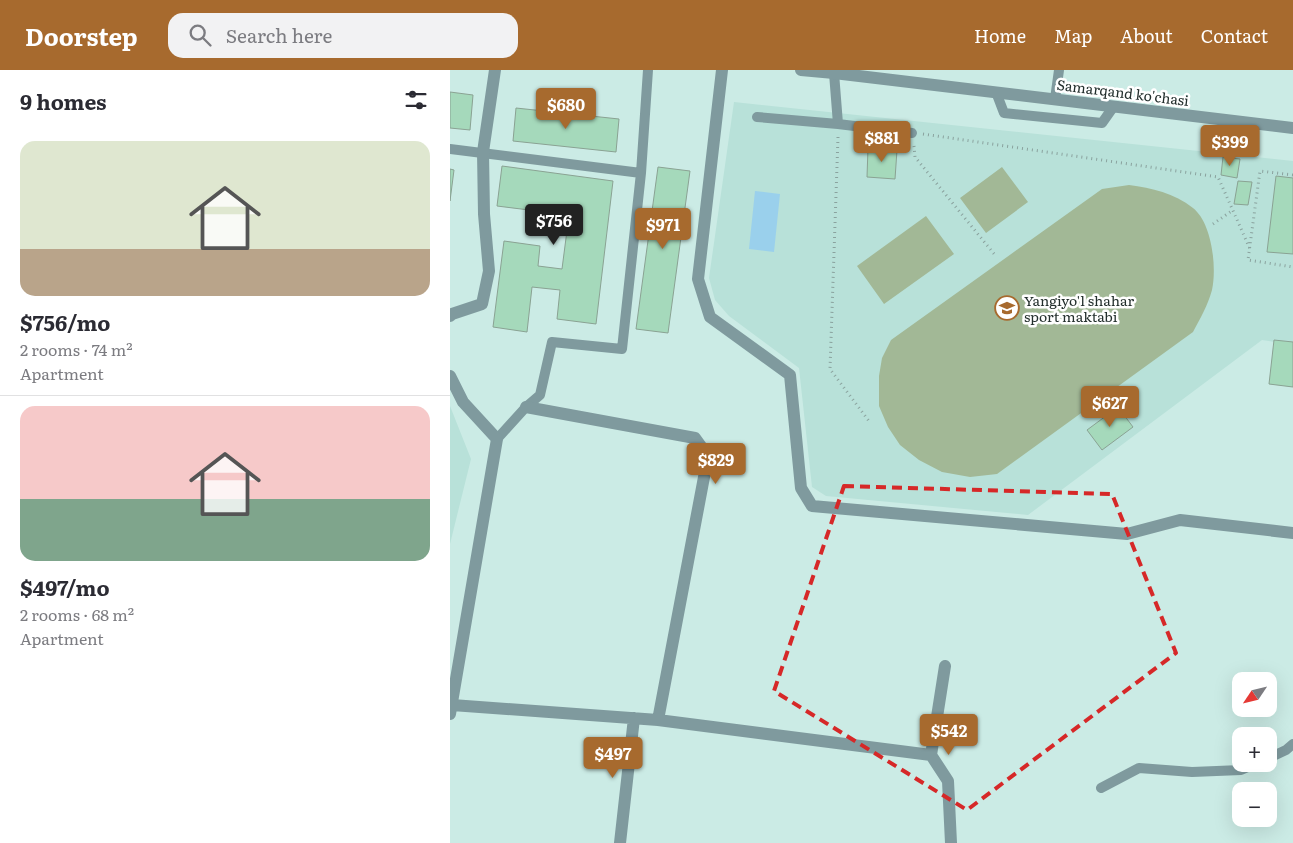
<!DOCTYPE html>
<html lang="en">
<head>
<meta charset="utf-8">
<style>
  body { margin:0; font-family:Literata,serif; background:#f2f2f3; color:#2b2b33; height:100vh; display:flex; flex-direction:column; font-size:19px; white-space:nowrap }
  * { box-sizing:border-box; margin:0 }
  p { font-size:16px; color:#7c7c81 }
  .icon { flex:none; width:28px; height:28px; fill:none; stroke:currentColor; stroke-width:2; stroke-linecap:round; stroke-linejoin:round }
  .map { position:relative; flex:1; overflow:hidden }
  .sheet { display:flex; flex-direction:column; background:#fff; width:450px }
  .sheet>* { flex:none }
  .needle { width:32px; rotate:235deg }
  .tools { position:absolute; left:782px; top:602px; display:grid; gap:10px }
  .tools a { display:grid; place-items:center; width:45px; height:45px; border-radius:10px; background:#fff; box-shadow:0 5px 20px #0002; font-size:25px }
  .price { position:absolute; translate:-50% -42px; padding:0 11px; border-radius:5px; background:#a76a2e; color:#fff; font-size:16px; line-height:32px; filter:drop-shadow(0 1px 2px #0008) }
  .price::after { content:''; position:absolute; left:50%; top:30px; width:15px; height:11px; margin-left:-8px; background:inherit; clip-path:polygon(0 0,100% 0,50% 100%) }
  .price.selected { background:#222; color:#fff }
  ul { padding:0; list-style:none }
  li { display:grid; align-content:center; gap:10px; height:265px; padding:0 20px }
  li+li { border-top:1px solid #e1e1e2 }
  li span { display:grid; place-items:center; height:155px; border-radius:15px; color:#555 }
  li>.icon { margin-inline-start:auto }
  span .icon { width:90px; height:90px; fill:#fffc; stroke-width:1 }
  li b { font-size:21px }
  h2 { display:flex; justify-content:space-between; align-items:center; height:60px; padding:0 20px; font-size:21px }
  header { display:flex; align-items:center; gap:30px; box-sizing:border-box; height:70px; padding:0 25px; background:#a76a2e; color:#fff }
  header strong { font-size:24px }
  nav { display:flex; gap:28px; margin-inline-start:auto; font-size:18px }
  .search { width:350px; height:45px; background:#f2f2f3; display:flex; align-items:center; gap:12px; box-sizing:border-box; padding:0 18px; border-radius:15px; color:#7c7c81; font-size:19px }
  main { display:flex; flex:1; min-height:0 }
  .map>svg:first-child { display:block }
</style>
</head>
<body>
<header>
<strong>Doorstep</strong>
<div class="search"><svg class="icon" aria-label="search" viewBox="0 0 24 24"><circle cx="10" cy="10" r="6"/><path d="M15 15l6 6"/></svg>Search here</div>
<nav><a>Home</a><a>Map</a><a>About</a><a>Contact</a></nav>
</header>
<main>
<section class="sheet">
<h2>9 homes<svg class="icon" aria-label="filters" viewBox="0 0 24 24"><path d="M4 7h16M4 17h16"/><circle cx="9" cy="7" r="2"/><circle cx="15" cy="17" r="2"/></svg></h2>
<ul>
<li><span style="background:linear-gradient(#dfe7d0 70%,#b9a48a 0)"><svg class="icon" aria-label="home" viewBox="0 0 24 24"><path d="M3 11l9-7 9 7M6 9v11h12V9"/></svg></span><div><b>$756/mo</b><p>2 rooms · 74 m²</p><p>Apartment</p></div></li>
<li><span style="background:linear-gradient(#f6c9c9 60%,#7fa58c 0)"><svg class="icon" aria-label="home" viewBox="0 0 24 24"><path d="M3 11l9-7 9 7M6 9v11h12V9"/></svg></span><div><b>$497/mo</b><p>2 rooms · 68 m²</p><p>Apartment</p></div></li>
</ul>
</section>
<div class="map">
<svg width="843" height="773" viewBox="0 0 843 773">
  <rect width="100%" height="100%" fill="#cbebe5"/>
  <path fill="#b8e1d9" d="M284,32L843,91V275L812,270L578,445L376,426L362,417L349,298L279,246L265,230L259,208Z
    M0,336L21,389L0,474Z"/>
  <path fill="#a2b896" d="M552,97L578,132L536,163L510,128Z
    M679,115C702,118 724,123 743,138C762,153 767,197 762,220C758,235 750,249 743,262L547,404L520,407L492,402L469,390L450,375L438,357L429,336V306L432,288L441,270L652,119Z
    M476,146L504,184L434,234L407,196Z"/>
  <path fill="#9ad0ec" d="M305,121L330,124L324,182L299,179Z"/>
  <path fill="#a5d9bb" stroke="#8aa293" d="M0,22L23,25L20,60L0,58Z
    M66,38L169,49L166,82L63,71Z
    M418,78L447,80L445,109L417,107Z
    M773,87L790,89L787,108L771,105Z
    M52,96L163,111L146,254L107,249L110,220L82,217L77,262L43,257L54,171L90,176L88,196L112,199L119,145L47,136Z
    M208,97L240,101L218,263L186,259Z
    M0,99L4,100L0,131Z
    M826,106L843,108V184L817,182Z
    M788,111L802,112L798,135L784,134Z
    M824,270L843,272V317L819,314Z
    M668,337L683,357L652,380L637,360Z"/>
  <g fill="none" stroke-linecap="round" stroke-linejoin="round">
    <path stroke="#8aa29e" stroke-width="3" stroke-dasharray="1 4" stroke-linecap="butt" d="M473,64L768,107L800,179
      M388,67L380,299L419,351
      M464,76L465,87L545,185
      M843,105L810,101L798,190L843,197
      M763,154L783,140"/>
    <path stroke="#7f9a9e" stroke-width="10" d="M384,3L388,54L462,63
      M546,22L554,43L652,53L664,36
      M605,29L609,0
      M307,47L388,54
      M0,79L191,103
      M47,369L76,337L90,325L102,272L172,279L191,103L198,0
      M819,688L836,680L843,674
      M651,718L689,698L742,702L791,700L805,694"/>
    <path stroke="#7f9a9e" stroke-width="12" d="M272,0L248,209L260,247L340,305L351,418L362,436L677,464L730,450L843,463
      M351,0L384,3L843,58
      M0,246L2,244L32,234L39,201L34,144L33,82L45,0
      M0,306L13,332L47,369L0,644
      M76,337L245,368L258,386L208,650
      M495,596L481,685L498,711L501,773
      M2,635L208,650L481,685
      M170,773L184,648"/>
  </g>
  <path fill="none" stroke="#d62828" stroke-width="4" stroke-dasharray="10 6" stroke-linejoin="round" d="M394,416L662,424L726,583L517,740L324,621Z"/>
  <defs>
    <g id="school-ring" transform="scale(1.25)"><circle r="9.5" fill="#fff" stroke="#a76a2e" stroke-width="1.5"/><path d="M0-5L7-2L0 1L-7-2ZM-4 1L0 2.5L4 1V4Q0 6-4 4Z" fill="#a76a2e"/></g>
  </defs>
  <g fill-rule="evenodd">
    <use href="#school-ring" x="557" y="238"/>
  </g>
  <g text-anchor="middle" dominant-baseline="central" stroke-width="5" stroke-linejoin="round" paint-order="stroke">
    <g font-size="14" fill="#222e2c" stroke="#fff">
      <text transform="translate(673 22) rotate(7)">Samarqand ko'chasi</text>
    </g>
    <g font-size="14" fill="#222e2c" stroke="#fff" text-anchor="start">
      <text x="574" y="230">Yangiyo'l shahar<tspan x="574" dy="16">sport maktabi</tspan></text>
    </g>
  </g>
</svg>
<div class="tools">
<a><svg class="needle" viewBox="-14 -14 28 28"><path d="M0-13l5 13h-10z" fill="#e53935"/><path d="M0 13l5-13h-10z" fill="#7c7c81"/></svg></a>
<a>+</a>
<a>−</a>
</div>
<b class="price" style="left:116px;top:60px">$680</b>
<b class="price" style="left:432px;top:93px">$881</b>
<b class="price" style="left:780px;top:97px">$399</b>
<b class="price selected" style="left:104px;top:176px">$756</b>
<b class="price" style="left:213px;top:180px">$971</b>
<b class="price" style="left:660px;top:358px">$627</b>
<b class="price" style="left:266px;top:415px">$829</b>
<b class="price" style="left:499px;top:686px">$542</b>
<b class="price" style="left:163px;top:709px">$497</b>
</div>
</main>
</body>
</html>
